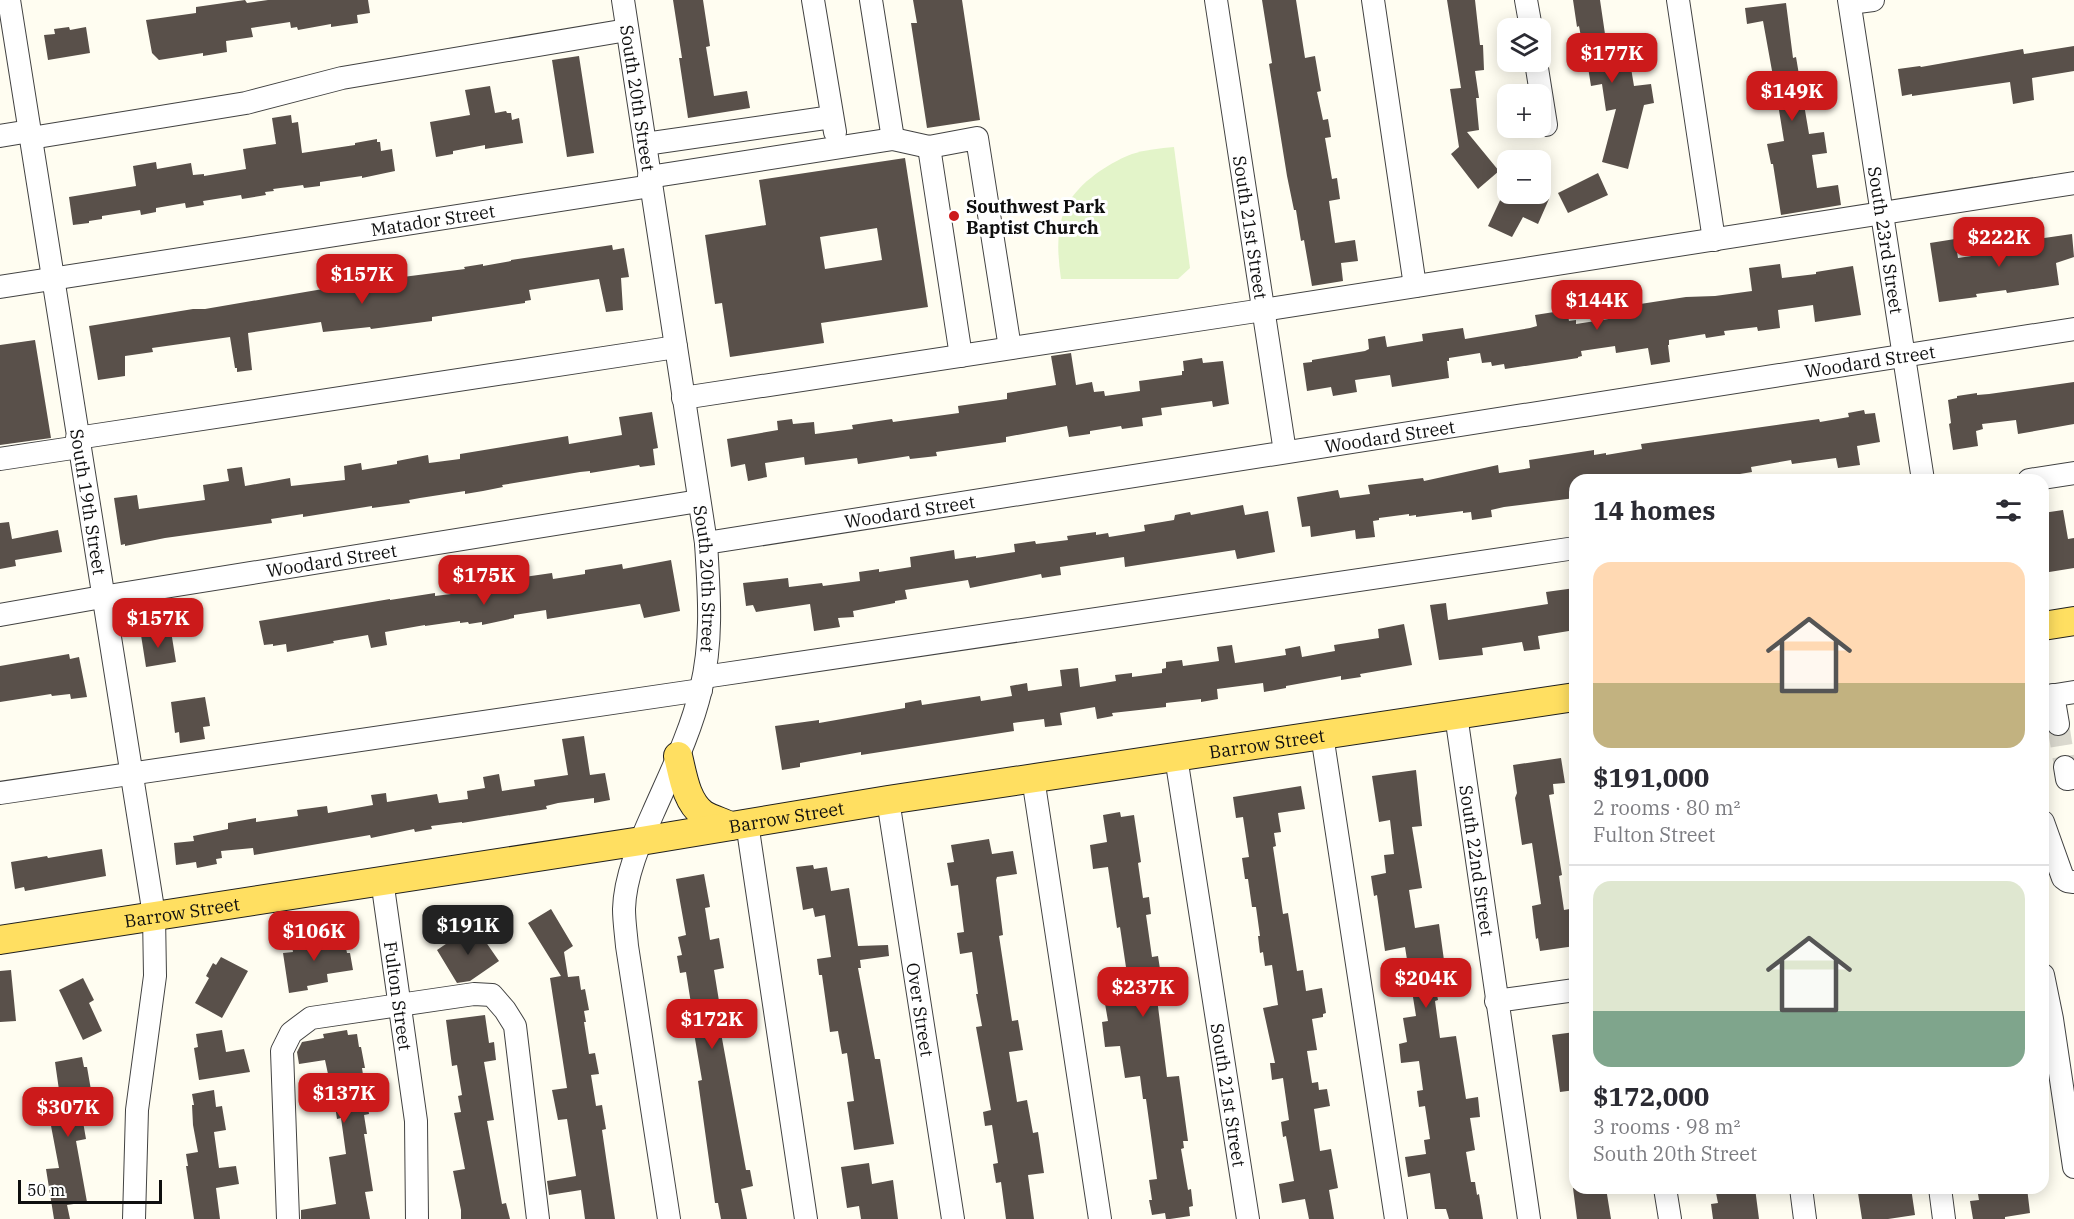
<!DOCTYPE html>
<html lang="en">
<head>
<meta charset="utf-8">
<style>
  body { margin:0; font-family:"IBM Plex Serif",serif; background:#f2f2f3; color:#2b2b33; height:100vh; display:flex; flex-direction:column; font-size:22px; white-space:nowrap }
  * { box-sizing:border-box; margin:0 }
  p { font-size:20px; color:#7c7c81 }
  .icon { flex:none; width:33px; height:33px; fill:none; stroke:currentColor; stroke-width:2; stroke-linecap:round; stroke-linejoin:round }
  .map { position:relative; flex:1; overflow:hidden }
  .panel { position:absolute; left:1569px; top:474px; width:480px; height:720px; display:flex; flex-direction:column; background:#fff; border-radius:18px; box-shadow:0 3px 15px #0003 }
  .panel>* { flex:none }
  .tools { position:absolute; left:1497px; top:18px; display:grid; gap:12px }
  .tools a { display:grid; place-items:center; width:54px; height:54px; border-radius:12px; background:#fff; box-shadow:0 3px 15px #0003; font-size:30px }
  .scale { position:absolute; left:18px; bottom:15px; width:144px; box-sizing:border-box; padding-left:6px; border:3px solid #0f0f0f; border-top:0; font-size:16px; line-height:21px; white-space:nowrap; color:#0f0f0f; -webkit-text-stroke:4px #fff; paint-order:stroke }
  .price { position:absolute; translate:-50% -51px; padding:0 14px; border-radius:12px; background:#cc1a1b; color:#fff; font-size:20px; line-height:39px; filter:drop-shadow(0 2px 3px #0008) }
  .price::after { content:''; position:absolute; left:50%; top:36px; width:18px; height:14px; margin-left:-9px; background:inherit; clip-path:polygon(0 0,100% 0,50% 100%) }
  .price.active { background:#222; color:#fff }
  ul { padding:0; list-style:none }
  li { display:grid; align-content:center; gap:12px; height:318px; padding:0 24px }
  li+li { border-top:2px solid #e1e1e2 }
  li span { display:grid; place-items:center; height:186px; border-radius:18px; color:#555 }
  li>.icon { margin-inline-start:auto }
  span .icon { width:108px; height:108px; fill:#fffc; stroke-width:1 }
  li b { font-size:26px }
  h2 { display:flex; justify-content:space-between; align-items:center; height:72px; padding:0 24px; font-size:26px }
  .map>svg:first-child { display:block }
</style>
</head>
<body>
<div class="map">
<svg width="2074" height="1219" viewBox="0 0 2074 1219">
  <rect width="100%" height="100%" fill="#fffdf1"/>
  <path fill="#e3f4c9" d="M1174,147L1190,268L1178,279H1061C1058,257 1056,235 1063,214C1072,187 1106,164 1132,154C1145,150 1160,148 1174,147Z"/>
  <path fill="#59504a" fill-rule="evenodd" d="M245,0L247,3L268,0H368L370,13L357,15L358,23L331,27V24L298,30L297,27L291,28L290,22L251,28L253,37L226,41L227,52L203,56V53L159,60L152,53L146,20L196,13V7Z
    M673,0H703L710,46L706,47L714,96L747,91L750,108L688,118L679,58H682Z
    M913,0H962L980,120L927,128L911,23H917Z
    M1262,0H1296L1305,58L1315,56L1321,91L1317,92L1323,120L1328,119L1331,137L1325,138L1332,179L1337,178L1340,199L1329,201L1335,243L1355,240L1358,261L1341,263L1343,281L1312,286L1304,240L1301,241L1296,210H1294L1287,176L1269,64L1272,63Z
    M1447,0H1475L1480,45H1483L1484,70L1475,71L1479,98H1476L1479,130L1467,132L1499,171L1478,189L1451,154L1459,147L1450,89L1461,88Z
    M1573,0H1600L1605,34L1608,33L1613,64L1630,62L1634,86L1651,84L1654,103L1644,105L1628,169L1602,162L1616,109L1606,111L1602,84L1591,86L1583,36L1581,37L1579,26L1577,27Z
    M1786,3L1793,58L1796,57L1809,134L1824,132L1827,153L1812,155L1817,188L1838,185L1841,205L1781,215L1773,164H1771L1767,144L1784,141L1778,104L1763,21L1747,24L1745,8Z
    M69,27L70,30L86,27L90,53L48,60L44,35L55,34L54,29Z
    M2074,46V71L2032,78L2034,100L2013,104L2010,82L1912,96V94L1902,96L1898,69L1920,66L1921,67L2023,49L2024,54Z
    M579,56L594,153L567,157L552,60Z
    M490,86L495,113L506,111L507,113H511L512,120L519,118L523,143L485,149V145L453,151V154L436,157L430,122L470,115L465,90Z
    M291,115L292,123L298,122L302,153L355,145V143L377,139V142H380L381,151L392,149L395,171L362,178V176L320,182V186L304,188L303,185L273,189L274,191L265,192L266,195L242,199L241,195L203,201L204,205L186,208L185,203L156,208V212L141,215L140,210L102,216V219L89,221V223L73,225L69,197L136,186L133,166L156,162L157,169L191,163L193,175L204,174V176L246,169L243,149L276,144L272,118Z
    M905,158L928,307L821,323L824,343L730,357L722,303L715,304L705,235L766,225L759,180ZM877,228L882,260L825,269L820,237Z
    M1598,173L1608,195L1568,213L1558,193Z
    M1503,194H1536L1549,199L1538,224L1523,217L1512,237L1488,226Z
    M2072,234L2074,257L2056,263L2059,285L2007,293L2006,290L1976,294L1977,297L1939,302L1930,243L1955,239L1958,258L2032,247L2031,240Z
    M612,245L613,250L624,248L629,277L621,278L623,310L606,312L599,279L529,290L531,300L525,301V303L432,317V321L371,329L370,327L323,332L321,322L248,333L252,370L237,372V368H235L230,337L152,348L153,352L125,356V376L98,380L89,326L193,309H205L364,282L465,269L464,267L483,264V266L511,261V260Z
    M1780,264L1782,278L1816,274V272L1853,266L1861,315L1815,322L1813,305L1778,310L1780,328L1758,331L1757,327L1724,331L1725,335L1706,338L1705,334L1669,340V345H1668L1670,362L1651,365L1648,348L1616,353L1615,346L1581,351L1582,356L1578,357V358L1505,369L1504,364L1492,366L1491,362L1482,363L1480,353L1449,358V361H1447L1449,378L1392,387L1390,375L1355,380L1357,392L1333,396L1331,387L1307,391L1303,363L1312,362V360L1365,351L1369,349L1368,339L1385,336L1387,347L1423,341L1422,334L1463,328L1465,339L1530,328L1537,326L1535,315L1567,310L1569,321L1576,320V324L1615,318L1614,308L1686,297L1715,296L1752,291L1749,268Z
    M35,340L51,438L0,445V345Z
    M1071,353L1076,385L1092,382L1094,392L1104,391L1105,396L1140,391L1139,381L1182,375V371H1184L1183,361L1202,358L1203,363L1223,361L1229,404L1213,407L1212,401L1161,408L1162,415L1142,418L1143,426L1122,429L1121,426L1090,431V434L1069,437L1067,426L1006,437V442L936,452L937,456L910,459L909,456L858,464L857,458L805,465L804,457L765,463L767,477L748,481L745,464L731,467L727,439L778,430L777,421L792,419L793,424L814,422L815,434L853,429L852,425L892,419L893,422L959,413L958,406L1007,399V393L1056,385L1051,356Z
    M2074,382V424L2018,434L2016,420L1982,424L1983,429L1976,431L1978,446L1953,450L1949,424L1951,423L1948,400L1957,398V396L1977,393V395L1989,394Z
    M1864,410L1865,414L1875,413L1880,442L1857,446L1860,465L1838,468L1836,458L1792,464L1791,460L1751,467L1752,472L1716,478V480H1575V498L1504,507L1491,510L1492,517L1472,520L1471,512L1463,513V511L1416,517V515L1409,516V514L1379,518V520L1373,521L1375,537L1356,539L1355,530L1311,537L1310,526L1302,527L1297,497L1338,490L1340,498L1370,494L1368,485L1423,478L1424,481L1498,465L1499,473L1530,468L1529,460L1594,450V455L1606,453V455L1642,449L1641,444L1819,419L1820,422L1849,417L1848,413Z
    M652,412L658,448L653,449L655,465L640,467L639,465L590,473V471L580,472L502,485L503,487L483,491L465,494V491L420,498L409,500L410,503L372,508V506L303,517V514L271,519L272,523L165,538L125,546V544L121,545L114,498L137,495L139,509L205,500L203,485L229,481L227,469L242,467L245,486L290,478L291,486L345,480L344,466L361,463L362,470L397,464V461L428,455L429,463L460,459V454L568,436L569,444L622,435L619,417Z
    M1243,505L1245,515L1268,511L1275,552L1237,559L1235,550L1125,567L1124,557L1060,567L1061,575L1042,578L1041,574L970,588L968,580L905,590L907,599L895,601V603L853,611L854,617L838,618L840,627L814,631L810,604L756,612L753,605L746,606L743,583L788,578L789,587L822,583L823,586L860,581L859,572L879,569V572L911,567L910,557L954,550L955,559L976,556V558L1015,552L1014,544L1035,541L1036,544L1068,540L1067,536L1096,532V535L1108,533L1109,537L1140,532L1145,531L1144,525L1174,520L1175,515L1190,512L1191,515Z
    M2063,510L2068,539L2074,538V568L2043,573V513Z
    M9,522L12,539L58,530L62,552L15,560L16,566L0,569V523Z
    M671,560L680,611L644,618L640,604L547,619L546,610L514,615V618L482,625V622L469,624L468,622L460,623V621L425,626V625L385,632L387,645L371,648L368,635L333,641L334,643L287,652L286,644L273,646V644L264,645L259,621L390,599V600L435,593V596L459,593L476,590L475,585L510,579L552,573L553,579L585,574V570L622,564L623,569Z
    M1575,588V630L1538,636L1540,649L1524,651L1522,642L1482,648L1483,655L1439,660L1430,605L1446,603L1448,620L1548,604L1546,592Z
    M1404,624L1412,665L1360,674L1361,677L1341,680V676L1286,686V688L1264,692L1263,683L1217,689L1218,699L1201,702V699L1166,703V707L1112,713L1113,716L1097,719L1095,707L1060,713L1062,725L1045,727L1044,719L1013,723L1014,731L861,755V752L800,763V767L782,770L775,726L819,720V723L905,708V703L921,700L922,705L980,696L981,701L1012,696L1010,686L1027,683L1028,691L1062,686L1060,670L1078,668L1080,687L1116,681L1115,675L1132,673V677L1162,673V669L1166,668V662L1182,660L1183,666L1219,661L1217,647L1232,645L1235,663L1286,655L1285,649L1300,646L1302,657L1335,651L1334,645L1379,638L1378,629Z
    M171,631L176,662L146,667L141,635Z
    M69,654L70,659L79,657L87,697L71,699L70,694L52,696L51,694L0,702V666Z
    M205,697L210,726L203,727L205,739L180,743L179,732L175,733L171,702Z
    M584,736L590,775L605,773L610,800L594,803V798L558,803L546,806L547,809L462,823V822L431,826L432,829L415,832L414,829L371,838L370,835L254,855L253,848L221,851L222,858L216,859L217,864L197,868L196,862L176,865L174,843L194,841L193,836L228,829V823L256,818V822L298,816L297,810L327,806L328,813L373,805L371,795L386,793L387,802L437,794L439,803L468,799L467,791L485,788L483,777L499,774L502,791L535,786L534,780L568,775L562,739Z
    M1561,758L1565,783L1553,784L1554,794L1549,795L1562,875L1559,876L1564,910L1575,908V946L1540,951L1538,938L1536,939L1532,906L1541,904L1532,843L1522,845L1515,798L1517,793L1513,765Z
    M1416,770L1422,826L1412,827L1422,888L1409,890L1415,928L1439,924L1447,982L1435,984L1438,1000L1435,1001L1440,1038L1456,1036L1466,1099L1478,1097L1480,1117L1470,1118L1475,1150L1466,1152L1471,1182H1475L1477,1195L1479,1194L1483,1219H1449L1446,1209H1435L1430,1173L1408,1177L1405,1157L1426,1154L1424,1140L1430,1139L1425,1106L1419,1107L1417,1091L1423,1090L1419,1061L1401,1063L1399,1044L1407,1042L1403,1018L1416,1016L1405,947L1385,951L1377,895L1374,896L1371,876L1386,873L1384,855L1394,854L1390,820L1379,822L1372,776Z
    M1301,786L1305,809L1278,813L1281,832L1274,833L1276,846L1273,847L1283,914L1288,913L1297,971L1303,970L1306,991L1322,988L1326,1013L1323,1014V1017L1312,1019L1317,1050L1307,1051L1312,1083L1318,1082L1319,1090L1327,1089L1330,1106L1314,1109L1320,1151L1331,1149L1338,1188L1329,1190L1334,1219H1309L1305,1199L1282,1203L1279,1184L1294,1181L1286,1136L1283,1137L1281,1122L1289,1120L1283,1078L1272,1080L1270,1063H1275L1263,1008L1278,1005L1272,965L1265,966L1263,952L1260,953L1258,936H1260L1256,907H1252L1248,879H1245L1242,858L1249,857L1243,817L1236,818L1233,797Z
    M1120,812L1121,817L1134,815L1141,862L1138,863L1143,898L1149,897L1151,914L1146,915L1152,957L1158,956L1162,982L1155,983L1167,1077L1179,1076L1188,1141H1183L1184,1148L1181,1149L1188,1190L1191,1189L1193,1206L1189,1207L1190,1216L1170,1219H1166L1165,1213L1152,1215L1149,1200H1152L1149,1180L1157,1179L1146,1099H1143L1140,1076L1125,1078L1120,1046L1105,1047L1102,1022L1108,1021L1104,998L1130,994L1120,927L1117,928L1108,867L1093,869L1090,845L1107,842L1103,815Z
    M989,839L992,854L1013,851L1017,874L997,877L996,880L1003,935L999,936L1012,1021L1018,1020L1023,1050L1009,1052L1017,1102L1027,1100L1033,1133L1038,1132L1044,1173L1028,1175L1034,1219H1006L1001,1182L996,1183L993,1164L998,1163L992,1125L985,1126L983,1112L991,1110L976,1027L982,1026L976,994H978L972,952L960,954L957,933L964,932L958,885L951,886L947,863L954,862L951,845Z
    M102,849L106,876L25,891L24,887L15,889L11,862L47,856L48,858Z
    M813,865L814,869L827,867L831,891L849,888L858,946L888,945L889,956L860,960L861,968H858L875,1059H880L894,1144L854,1150L847,1102L854,1101L847,1053L842,1054L838,1031L830,1032L822,975H819L817,959L831,957L825,915L815,917L813,908L803,910L796,867Z
    M704,874L710,907L705,908L710,940L719,938L724,968L714,970L724,1032L721,1033L746,1170H750L753,1186L741,1189L747,1219H721L718,1203H715L698,1081L702,1080L693,1027L689,1028L687,1011L692,1010L686,972L680,973L677,956L682,955L678,937L686,935L676,879Z
    M551,909L573,946L564,952L568,977L579,976L581,990L585,989L589,1010L584,1011L586,1022H584L589,1054L595,1053L599,1074L591,1075L596,1106L602,1105L606,1129L602,1130L615,1219H585L581,1190L549,1195L547,1181L576,1176L567,1119L558,1120L552,1090L567,1088L550,978L561,976L528,923Z
    M474,925L499,961L470,981L457,983L437,950Z
    M309,932L310,942L333,938L334,945L345,943L347,953H350L353,970L327,974L328,982L307,986L308,990L289,993L283,953L293,952L290,935Z
    M221,957L248,971L222,1018L195,1003L209,978L206,976L213,963L216,965Z
    M11,970L16,1021L0,1022V971Z
    M83,978L94,1000L89,1003L102,1031L83,1040L59,990Z
    M485,1015L489,1043L494,1042L496,1060L484,1062L494,1120L487,1121L502,1204L506,1203L510,1219H461V1210L453,1171L465,1169L454,1113L461,1112L458,1096L462,1095L457,1065L452,1066L446,1020Z
    M222,1030L226,1052L244,1049L250,1072L199,1080L194,1048L198,1047L196,1034Z
    M347,1030L348,1035L357,1034L359,1047H361L365,1068H362L369,1114L364,1115L367,1134H364L373,1191L365,1192L370,1219H301V1210L336,1204L329,1157L346,1154L341,1118L337,1119L330,1073L328,1074L325,1060L299,1064L297,1052L302,1042L324,1038L323,1034Z
    M1575,1032V1090L1560,1092L1552,1035Z
    M82,1057L84,1067H87L91,1090L78,1093L86,1139L76,1141L87,1202L67,1205L70,1219H54L46,1169L59,1168L48,1110L60,1108L61,1104L55,1062Z
    M214,1090L216,1107L222,1106L226,1130L214,1132L219,1168L236,1166L239,1184L216,1188L220,1219H194L186,1166H188L186,1154L198,1152L193,1125L192,1105H194L192,1094Z
    M869,1163L872,1184L893,1180L898,1219H861L859,1206L847,1208L841,1167Z
    M1573,1188H1606L1611,1219H1577Z
    M1715,1188H1755L1759,1219H1713L1711,1204L1718,1203Z
    M1891,1188H1911L1915,1215L1888,1219H1862L1858,1193Z
    M1977,1188H2027L2030,1213L2005,1217V1219H1973L1970,1201L1979,1200Z"/>
  <g fill="none" stroke-linecap="round" stroke-linejoin="round">
    <path stroke="#dbd9cf" stroke-width="22" stroke-dasharray="22 11" stroke-linecap="butt" d="M2058,724L2065,767"/>
    <g stroke="#424242" stroke-width="24">
      <g id="minor">
        <path id="s1" d="M9,0L154,915L155,976L137,1110L134,1219"/>
        <path id="s2" d="M623,0L706,543C709,592 713,640 701,689C691,732 671,772 653,813C640,842 625,876 624,909C624,921 626,934 627,946L669,1219"/>
        <path d="M813,0L835,132"/>
        <path d="M871,0L893,139"/>
        <path id="s3" d="M1216,0L1285,452"/>
        <path d="M1373,0L1415,286"/>
        <path d="M1526,0L1531,28"/>
        <path d="M1678,0L1714,240"/>
        <path id="s4" d="M1849,0L1923,480"/>
        <path d="M1850,3L1873,0"/>
        <path d="M1536,62L1546,125"/>
        <path d="M0,136L30,131"/>
        <path d="M31,138L246,103L342,78L627,30"/>
        <path d="M645,144L832,117"/>
        <path d="M929,147L961,356"/>
        <path d="M649,177L893,139L929,147L977,138L1010,348"/>
        <path id="s5" d="M0,287L651,186"/>
        <path d="M683,398L1263,310L2074,183"/>
        <path d="M77,438L676,347"/>
        <path d="M0,459L79,447"/>
        <path d="M2029,480L2074,473"/>
        <path id="s6" d="M706,543L2074,329"/>
        <path id="s7" d="M0,615L102,597L699,501"/>
        <path d="M704,677L1575,548"/>
        <path d="M2053,695L2058,724"/>
        <path d="M2043,697L2074,692"/>
        <path id="s8" d="M1456,715L1529,1219"/>
        <path d="M1322,735L1396,1219"/>
        <path id="s9" d="M1176,757L1248,1219"/>
        <path d="M2065,767L2067,779L2074,778"/>
        <path d="M1033,778L1100,1219"/>
        <path d="M0,793L701,690"/>
        <path id="s10" d="M888,800L953,1219"/>
        <path d="M2043,822L2063,878L2067,881L2074,882"/>
        <path d="M747,823L806,1219"/>
        <path id="s11" d="M382,880L416,1121L417,1219"/>
        <path d="M2043,975L2052,1019L2074,1167"/>
        <path d="M1496,1001L1575,990"/>
        <path d="M1665,1188L1670,1219"/>
        <path d="M1801,1188L1805,1219"/>
        <path d="M1940,1188L1944,1219"/>
        <path d="M288,1219L282,1051L291,1033L311,1018L474,994L492,995L505,1010L515,1026L538,1219"/>
      </g>
    </g>
    <g stroke="#202020" stroke-width="30">
      <g id="major">
        <path d="M2043,626L2074,621"/>
        <path d="M678,756C683,776 686,801 703,814C711,819 722,822 730,826"/>
        <path id="s12" d="M0,940L641,841L888,800L1575,697"/>
      </g>
    </g>
    <use href="#minor" stroke="#fff" stroke-width="22"/>
    <use href="#major" stroke="#ffdf61" stroke-width="28"/>
  </g>
  <circle fill="#cc1a1b" stroke="#fff" stroke-width="2" cx="954" cy="216" r="6"/>
  <g text-anchor="middle" dominant-baseline="central" stroke-width="6" stroke-linejoin="round" paint-order="stroke">
    <g font-size="18" fill="#0f0f0f" stroke="#fff">
      <text stroke="none"><textPath href="#s2" startOffset="99">South 20th Street</textPath></text>
      <text stroke="none"><textPath href="#s5" startOffset="438">Matador Street</textPath></text>
      <text stroke="none"><textPath href="#s3" startOffset="230">South 21st Street</textPath></text>
      <text stroke="none"><textPath href="#s4" startOffset="243">South 23rd Street</textPath></text>
      <text stroke="none"><textPath href="#s6" startOffset="1178">Woodard Street</textPath></text>
      <text stroke="none"><textPath href="#s6" startOffset="692">Woodard Street</textPath></text>
      <text stroke="none"><textPath href="#s1" startOffset="508">South 19th Street</textPath></text>
      <text stroke="none"><textPath href="#s6" startOffset="206">Woodard Street</textPath></text>
      <text stroke="none"><textPath href="#s7" startOffset="336">Woodard Street</textPath></text>
      <text stroke="none"><textPath href="#s2" startOffset="585">South 20th Street</textPath></text>
      <text stroke="none"><textPath href="#s12" startOffset="1282">Barrow Street</textPath></text>
      <text stroke="none"><textPath href="#s12" startOffset="796">Barrow Street</textPath></text>
      <text stroke="none"><textPath href="#s8" startOffset="147">South 22nd Street</textPath></text>
      <text stroke="none"><textPath href="#s12" startOffset="184">Barrow Street</textPath></text>
      <text stroke="none"><textPath href="#s11" startOffset="117">Fulton Street</textPath></text>
      <text stroke="none"><textPath href="#s10" startOffset="212">Over Street</textPath></text>
      <text stroke="none"><textPath href="#s9" startOffset="342">South 21st Street</textPath></text>
    </g>
    <g font-size="18" font-weight="bold" fill="#0f0f0f" stroke="#fff" text-anchor="start">
      <text x="966" y="206">Southwest Park<tspan x="966" dy="21">Baptist Church</tspan></text>
    </g>
  </g>
</svg>
<div class="tools">
<a><svg class="icon" aria-label="layers" viewBox="0 0 24 24"><path d="M12 4l9 5-9 5-9-5zM3 14l9 5 9-5"/></svg></a>
<a>+</a>
<a>−</a>
</div>
<div class="scale">50 m</div>
<b class="price" style="left:1612px;top:84px">$177K</b>
<b class="price" style="left:1792px;top:122px">$149K</b>
<b class="price" style="left:1999px;top:268px">$222K</b>
<b class="price" style="left:362px;top:305px">$157K</b>
<b class="price" style="left:1597px;top:331px">$144K</b>
<b class="price" style="left:484px;top:606px">$175K</b>
<b class="price" style="left:158px;top:649px">$157K</b>
<b class="price active" style="left:468px;top:956px">$191K</b>
<b class="price" style="left:314px;top:962px">$106K</b>
<b class="price" style="left:1426px;top:1009px">$204K</b>
<b class="price" style="left:1143px;top:1018px">$237K</b>
<b class="price" style="left:712px;top:1050px">$172K</b>
<b class="price" style="left:344px;top:1124px">$137K</b>
<b class="price" style="left:68px;top:1138px">$307K</b>
<section class="panel">
<h2>14 homes<svg class="icon" aria-label="filters" viewBox="0 0 24 24"><path d="M4 7h16M4 17h16"/><circle cx="9" cy="7" r="2"/><circle cx="15" cy="17" r="2"/></svg></h2>
<ul>
<li><span style="background:linear-gradient(#ffd9b3 65%,#c2b280 0)"><svg class="icon" aria-label="home" viewBox="0 0 24 24"><path d="M3 11l9-7 9 7M6 9v11h12V9"/></svg></span><div><b>$191,000</b><p>2 rooms · 80 m²</p><p>Fulton Street</p></div></li>
<li><span style="background:linear-gradient(#dfe7d0 70%,#7fa58c 0)"><svg class="icon" aria-label="home" viewBox="0 0 24 24"><path d="M3 11l9-7 9 7M6 9v11h12V9"/></svg></span><div><b>$172,000</b><p>3 rooms · 98 m²</p><p>South 20th Street</p></div></li>
</ul>
</section>
</div>
</body>
</html>
